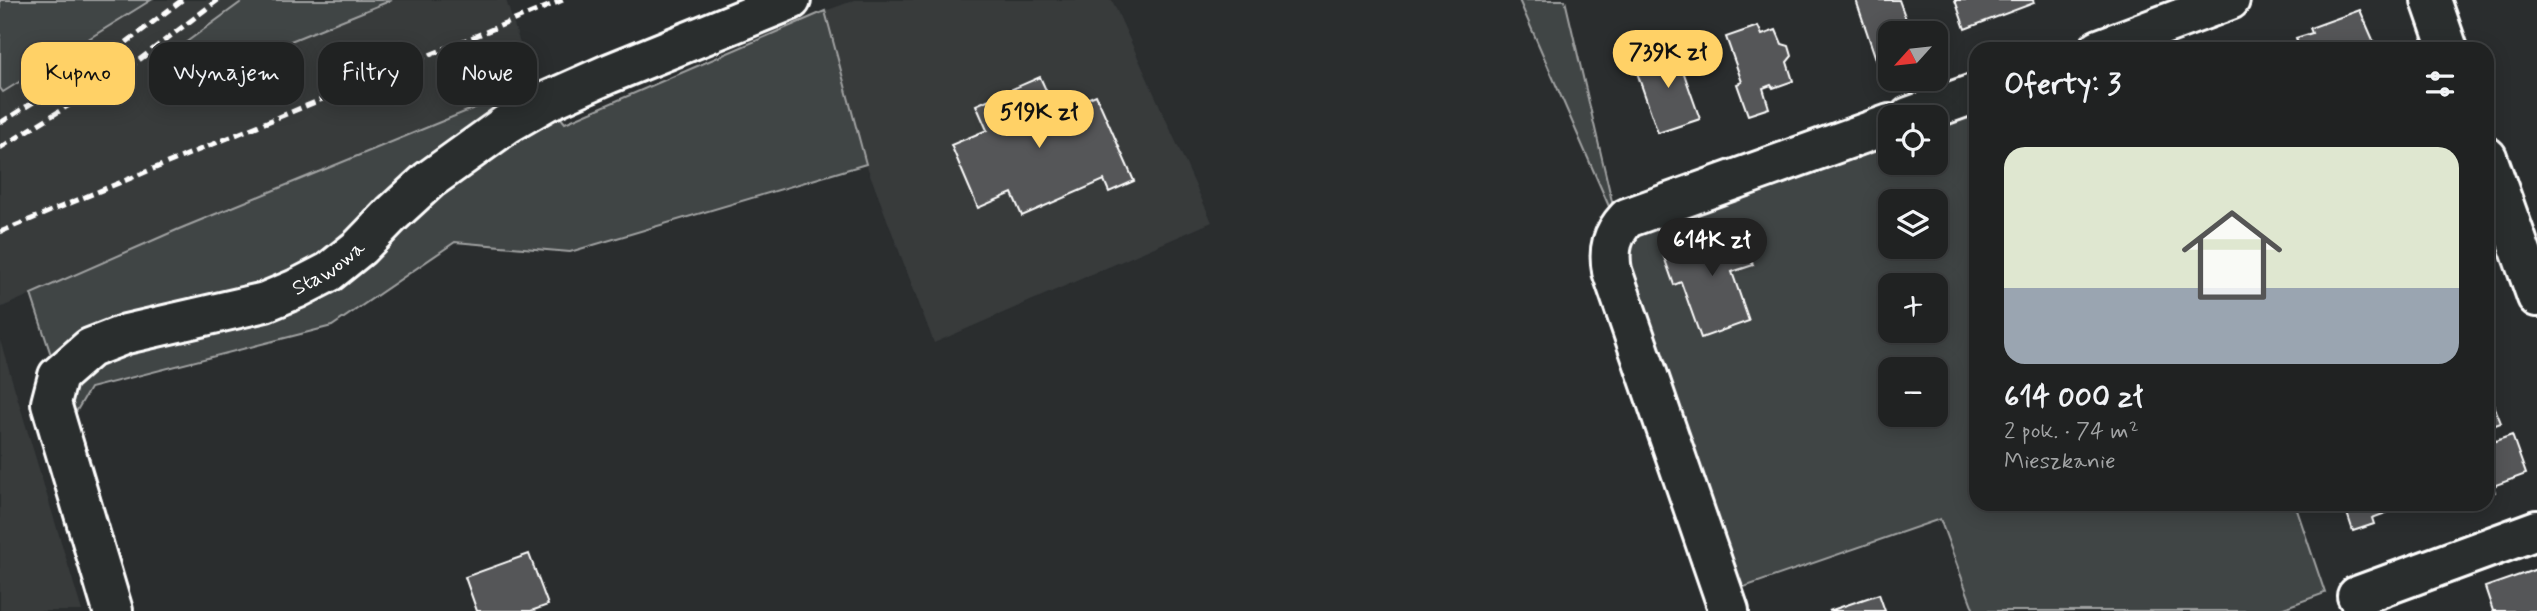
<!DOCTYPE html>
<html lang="pl">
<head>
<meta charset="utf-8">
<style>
  body { margin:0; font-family:Mynerve,sans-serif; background:#2d2f2f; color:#f1f3f6; height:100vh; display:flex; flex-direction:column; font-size:26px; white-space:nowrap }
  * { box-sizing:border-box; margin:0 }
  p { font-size:23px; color:#a2a4a5 }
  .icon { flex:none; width:38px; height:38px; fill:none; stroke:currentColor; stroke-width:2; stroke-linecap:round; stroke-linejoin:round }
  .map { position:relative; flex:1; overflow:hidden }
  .drawer { position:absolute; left:1969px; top:42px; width:525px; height:469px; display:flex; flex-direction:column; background:#202222; border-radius:21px; box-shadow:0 4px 18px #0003,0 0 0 2px #3d3f40 }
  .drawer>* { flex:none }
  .top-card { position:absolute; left:21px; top:42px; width:665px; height:63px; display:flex; gap:14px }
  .needle { width:46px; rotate:243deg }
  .fabs { position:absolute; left:1878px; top:21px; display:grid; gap:14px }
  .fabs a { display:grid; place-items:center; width:70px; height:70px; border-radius:14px; background:#202222; box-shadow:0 4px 18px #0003,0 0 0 2px #3d3f40; font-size:35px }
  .price { position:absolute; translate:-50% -60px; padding:0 16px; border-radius:24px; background:#ffd166; color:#111; font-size:23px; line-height:46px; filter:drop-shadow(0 2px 4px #0008) }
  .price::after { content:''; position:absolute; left:50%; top:42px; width:21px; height:16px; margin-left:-10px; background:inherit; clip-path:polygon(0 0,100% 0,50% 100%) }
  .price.selected { background:#222; color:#fff }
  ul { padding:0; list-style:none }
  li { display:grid; align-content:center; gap:14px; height:371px; padding:0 35px }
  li+li { border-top:2px solid #3d3f40 }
  li span { display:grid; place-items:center; height:217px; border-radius:21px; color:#555 }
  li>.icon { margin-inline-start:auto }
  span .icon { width:126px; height:126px; fill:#fffc; stroke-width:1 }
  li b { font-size:30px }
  h2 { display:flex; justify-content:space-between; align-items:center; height:84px; padding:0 35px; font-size:30px }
  .tag { padding:0 24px; border-radius:21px; background:#202222; box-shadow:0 4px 18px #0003,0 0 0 2px #3d3f40; font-size:24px; line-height:63px }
  .tag.selected { background:#ffd166; color:#111 }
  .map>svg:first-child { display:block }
</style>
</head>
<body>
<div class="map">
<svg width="2537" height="611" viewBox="0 0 2537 611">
  <rect width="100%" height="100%" fill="#2a2d2e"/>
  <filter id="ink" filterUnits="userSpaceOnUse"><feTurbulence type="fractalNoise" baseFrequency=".0143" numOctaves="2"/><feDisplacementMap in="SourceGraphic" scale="14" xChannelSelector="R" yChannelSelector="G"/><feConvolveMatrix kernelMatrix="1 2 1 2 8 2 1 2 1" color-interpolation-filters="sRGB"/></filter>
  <g filter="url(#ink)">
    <path fill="#373a3b" d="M151,0H244L155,65L168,91L392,0H506L533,84L179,229L0,308V88L3,92Z
      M855,0H1112L1212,222L934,343L866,164L825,11Z
      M0,340L82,611H0Z"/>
    <path fill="#414445" stroke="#a0a2a2" stroke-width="2" fill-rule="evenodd" d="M0,0H151L3,92L0,88Z
      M244,0H392L167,91L155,65Z
      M1519,0H1565L1618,227Z
      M825,11L866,164L570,252L455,242L332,326L90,388L72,419L31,294L179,229L533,84L565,123Z
      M1976,108V504H2295L2325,593L2275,611H1974L1940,519L1721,595L1611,242L1890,140V163H1936V123ZM1890,201H1936V247H1890ZM1890,285H1936V331H1890ZM1890,369H1936V415H1890Z"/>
    <path fill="#555758" stroke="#fff" stroke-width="2" d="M1856,0H1899L1911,33H1890V57L1877,62Z
      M1955,0H2033L2034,3L1965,29Z
      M2360,10L2377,49H2300L2296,38L2312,33L2310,28Z
      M1758,26L1762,35L1776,30L1782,44L1789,46L1792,56L1787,62L1793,81L1773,88L1771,85L1763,88L1769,108L1748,115L1737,84L1742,82L1726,37Z
      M1685,47L1691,65L1682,68L1700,119L1658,133L1634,64Z
      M1040,77L1063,128L1078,121L1072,105L1096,95L1134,181L1109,192L1104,180L1022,216L1012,193L978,208L951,145L987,130L976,105Z
      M1738,223L1753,265L1732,272L1749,321L1701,338L1681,282L1674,285L1662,251Z
      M2490,395L2501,423L2487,428V396Z
      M2512,435L2526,474L2493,486L2495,492L2487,495V444Z
      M2344,504H2406L2407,505L2372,518L2374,524L2353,531Z
      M529,554L548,605L531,611H477L465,577Z
      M2537,569V611H2493L2485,587Z
      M1879,594L1885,611H1829Z"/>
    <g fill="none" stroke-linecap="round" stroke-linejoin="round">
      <g stroke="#fff" stroke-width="44">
        <g id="minor">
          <path d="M2431,0L2448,49"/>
          <path d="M2099,49L2230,0"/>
          <path d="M1909,117L1976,93"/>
          <path d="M2487,157L2537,297"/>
          <path d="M2357,596L2537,530"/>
          <path id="s1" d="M113,611L51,403L58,376L90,348L126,334L265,302L296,289L329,272L360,247L392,214L429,180L507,124L545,102L608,74L791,0"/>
          <path d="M1729,611L1612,271C1608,249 1612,234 1627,218L1890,124"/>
        </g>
      </g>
      <use href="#minor" stroke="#2a2d2e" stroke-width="38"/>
      <path stroke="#fff" stroke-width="5" stroke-dasharray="10 5" stroke-linecap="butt" d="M0,123L115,51L182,0
        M0,148L127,69L218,0
        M0,232L563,0"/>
    </g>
  </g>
  <g text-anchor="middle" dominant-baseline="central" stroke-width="5" stroke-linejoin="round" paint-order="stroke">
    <g font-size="21" fill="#fff" stroke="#2a2d2e">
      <text stroke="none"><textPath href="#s1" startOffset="541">Stawowa</textPath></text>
    </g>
  </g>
</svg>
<div class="fabs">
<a><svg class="needle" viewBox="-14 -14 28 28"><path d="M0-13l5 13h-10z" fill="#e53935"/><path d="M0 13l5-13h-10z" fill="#a2a4a5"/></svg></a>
<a><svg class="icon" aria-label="locate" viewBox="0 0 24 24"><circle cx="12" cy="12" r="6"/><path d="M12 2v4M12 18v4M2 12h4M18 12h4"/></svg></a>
<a><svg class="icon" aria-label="layers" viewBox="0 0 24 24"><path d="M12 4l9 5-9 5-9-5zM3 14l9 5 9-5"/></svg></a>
<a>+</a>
<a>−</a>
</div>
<b class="price" style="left:1668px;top:90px">739K zł</b>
<b class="price" style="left:1039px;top:150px">519K zł</b>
<b class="price selected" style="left:1712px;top:278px">614K zł</b>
<div class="top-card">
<a class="tag selected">Kupno</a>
<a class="tag">Wynajem</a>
<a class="tag">Filtry</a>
<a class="tag">Nowe</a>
</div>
<section class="drawer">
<h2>Oferty: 3<svg class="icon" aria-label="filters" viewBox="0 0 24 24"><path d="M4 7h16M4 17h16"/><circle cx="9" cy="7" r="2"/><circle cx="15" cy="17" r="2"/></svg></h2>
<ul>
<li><span style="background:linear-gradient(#dfe7d0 65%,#9aa5b1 0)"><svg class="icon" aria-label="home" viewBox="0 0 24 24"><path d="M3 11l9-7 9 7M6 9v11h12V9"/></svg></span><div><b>614 000 zł</b><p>2 pok. · 74 m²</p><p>Mieszkanie</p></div></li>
</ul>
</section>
</div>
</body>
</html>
